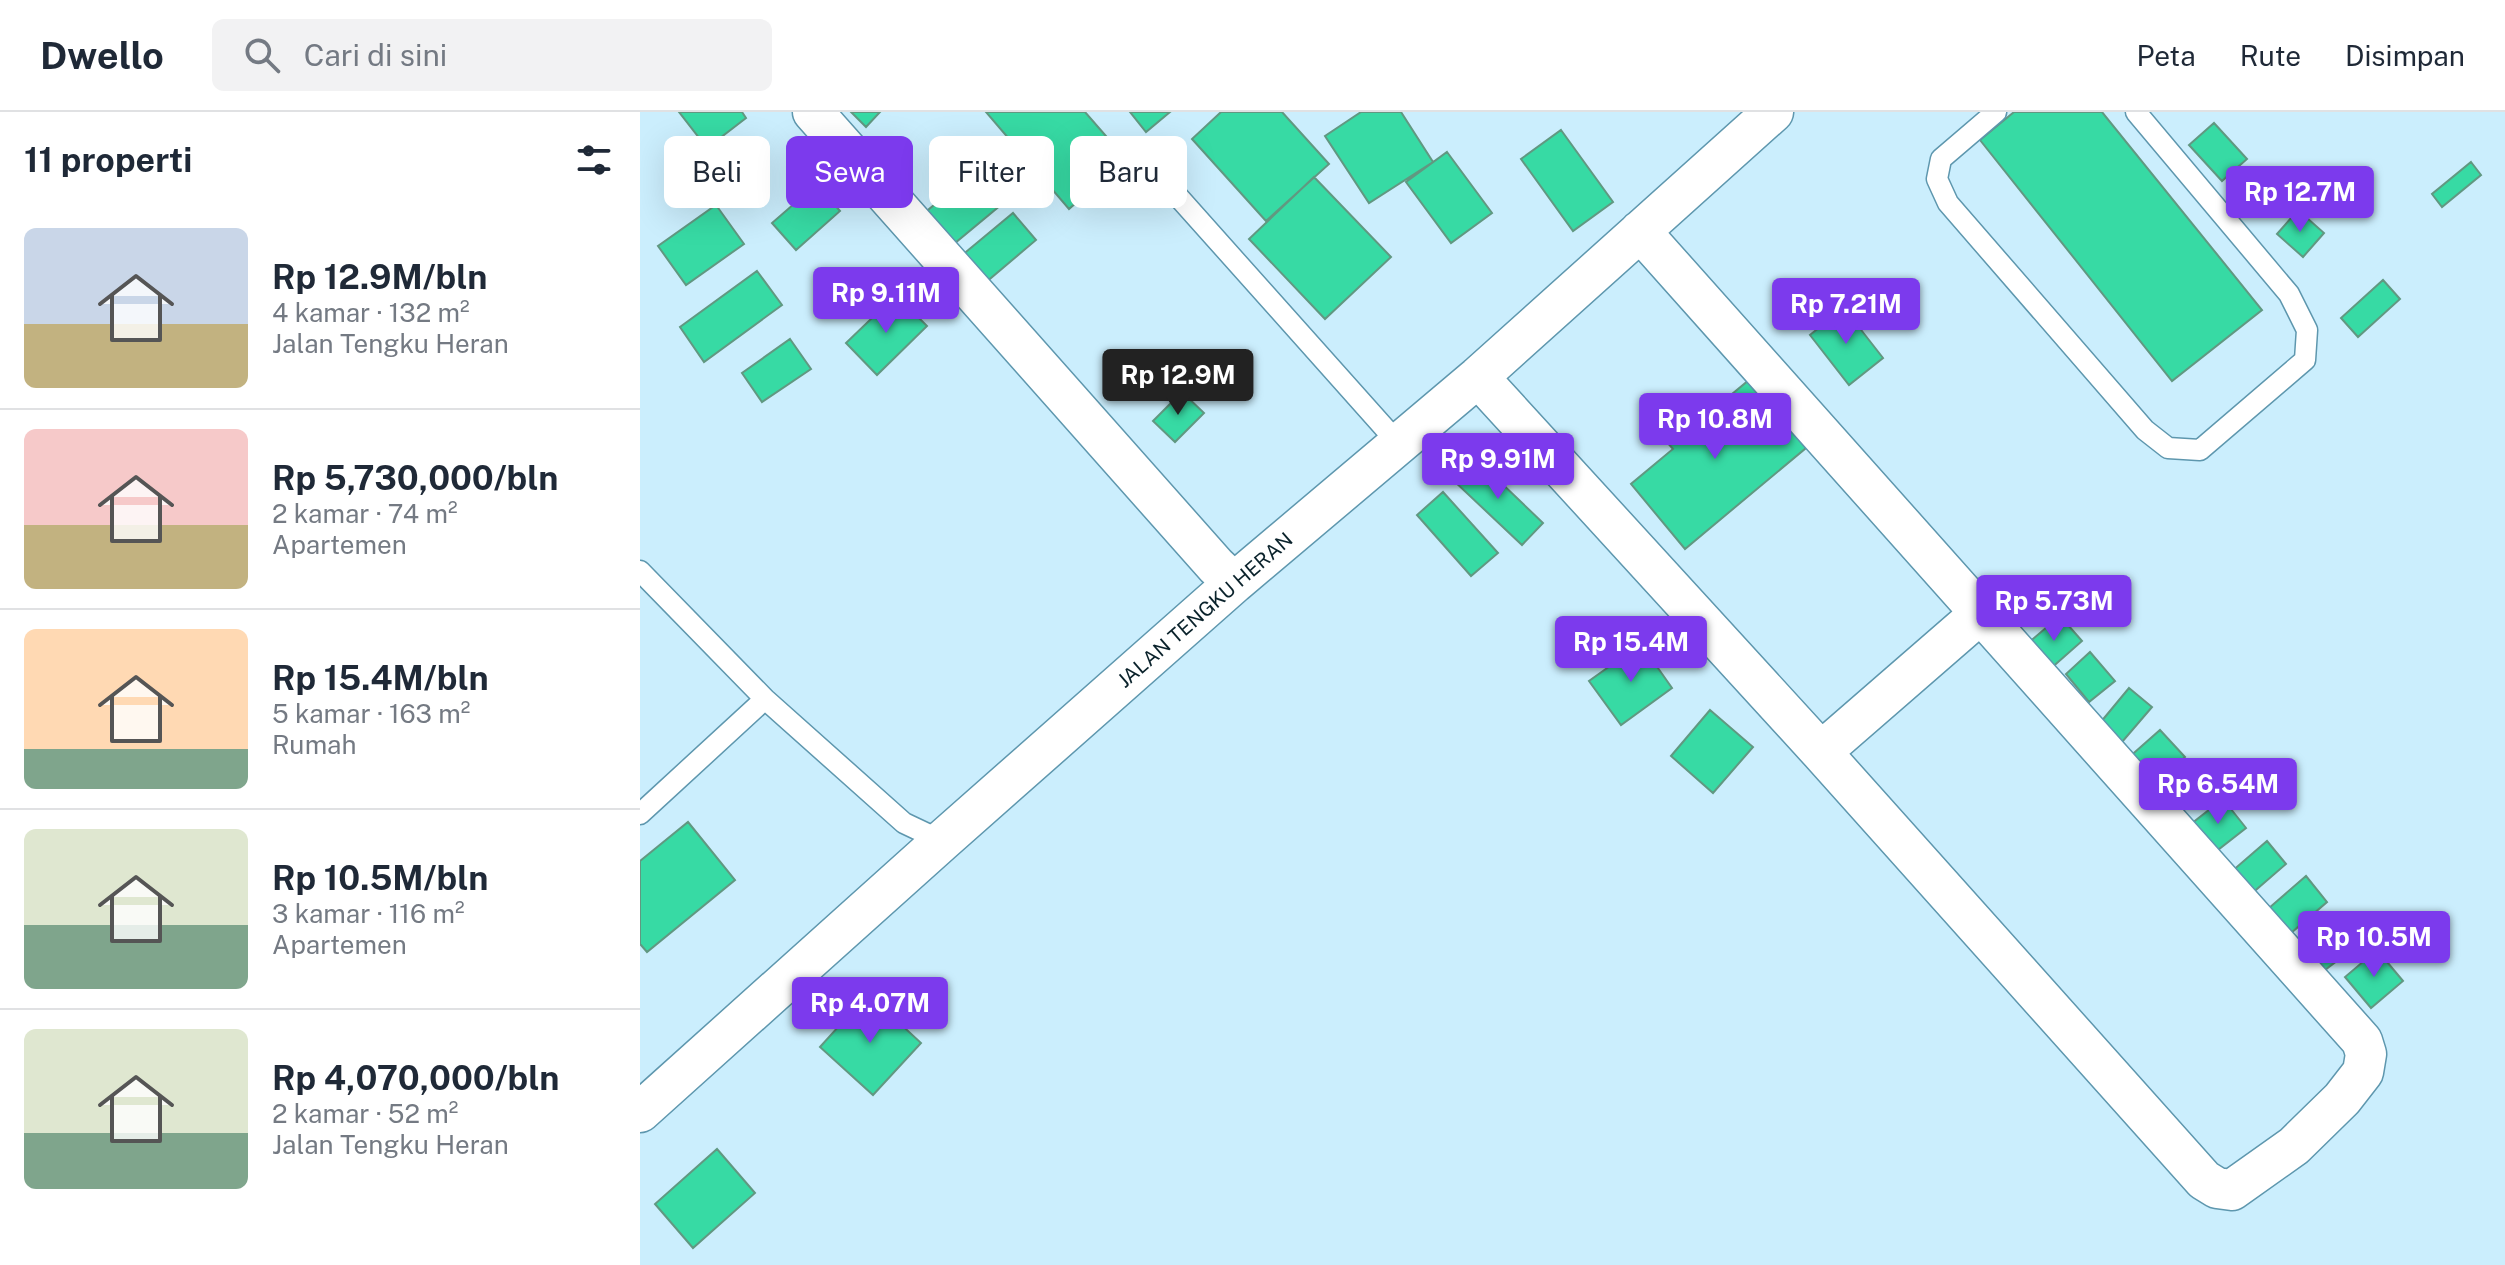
<!DOCTYPE html>
<html lang="id">
<head>
<meta charset="utf-8">
<style>
  body { margin:0; font-family:"Public Sans",sans-serif; background:#f2f2f3; color:#1f2937; height:100vh; display:flex; flex-direction:column; font-size:30px; white-space:nowrap }
  * { box-sizing:border-box; margin:0 }
  p { font-size:26px; color:#747a83 }
  .icon { flex:none; width:44px; height:44px; fill:none; stroke:currentColor; stroke-width:2; stroke-linecap:round; stroke-linejoin:round }
  .map { position:relative; flex:1; overflow:hidden }
  .sheet { display:flex; flex-direction:column; background:#fff; width:640px }
  .sheet>* { flex:none }
  .hud { position:absolute; left:24px; top:24px; width:760px; height:72px; display:flex; gap:16px }
  .price { position:absolute; translate:-50% -68px; padding:0 18px; border-radius:8px; background:#7c3aed; color:#fff; font-size:26px; line-height:52px; filter:drop-shadow(0 2px 4px #0008) }
  .price::after { content:''; position:absolute; left:50%; top:48px; width:24px; height:18px; margin-left:-12px; background:inherit; clip-path:polygon(0 0,100% 0,50% 100%) }
  .price.on { background:#222; color:#fff }
  ul { padding:0; list-style:none }
  li { display:flex; align-items:center; gap:24px; height:200px; padding:0 24px }
  li+li { border-top:2px solid #e0e1e3 }
  li span { display:grid; place-items:center; flex:none; width:224px; height:160px; border-radius:12px; color:#555 }
  li>.icon { margin-inline-start:auto }
  span .icon { width:96px; height:96px; fill:#fffc; stroke-width:1 }
  li b { font-size:34px }
  h2 { display:flex; justify-content:space-between; align-items:center; height:96px; padding:0 24px; font-size:34px }
  .tag { padding:0 28px; border-radius:12px; background:#fff; box-shadow:0 8px 32px #0002; font-size:28px; line-height:72px }
  .tag.on { background:#7c3aed; color:#fff }
  header { display:flex; align-items:center; gap:48px; box-sizing:border-box; height:112px; padding:0 40px; background:#fff; border-bottom:2px solid #e0e1e3 }
  header strong { font-size:38px }
  nav { display:flex; gap:44px; margin-inline-start:auto; font-size:28px }
  .search { width:560px; height:72px; background:#f2f2f3; display:flex; align-items:center; gap:20px; box-sizing:border-box; padding:0 28px; border-radius:12px; color:#747a83; font-size:30px }
  main { display:flex; flex:1; min-height:0 }
  .map>svg:first-child { display:block }
</style>
</head>
<body>
<header>
<strong>Dwello</strong>
<div class="search"><svg class="icon" aria-label="search" viewBox="0 0 24 24"><circle cx="10" cy="10" r="6"/><path d="M15 15l6 6"/></svg>Cari di sini</div>
<nav><a>Peta</a><a>Rute</a><a>Disimpan</a></nav>
</header>
<main>
<section class="sheet">
<h2>11 properti<svg class="icon" aria-label="filters" viewBox="0 0 24 24"><path d="M4 7h16M4 17h16"/><circle cx="9" cy="7" r="2"/><circle cx="15" cy="17" r="2"/></svg></h2>
<ul>
<li><span style="background:linear-gradient(#c9d6e8 60%,#c2b280 0)"><svg class="icon" aria-label="home" viewBox="0 0 24 24"><path d="M3 11l9-7 9 7M6 9v11h12V9"/></svg></span><div><b>Rp 12.9M/bln</b><p>4 kamar · 132 m²</p><p>Jalan Tengku Heran</p></div></li>
<li><span style="background:linear-gradient(#f6c9c9 60%,#c2b280 0)"><svg class="icon" aria-label="home" viewBox="0 0 24 24"><path d="M3 11l9-7 9 7M6 9v11h12V9"/></svg></span><div><b>Rp 5,730,000/bln</b><p>2 kamar · 74 m²</p><p>Apartemen</p></div></li>
<li><span style="background:linear-gradient(#ffd9b3 75%,#7fa58c 0)"><svg class="icon" aria-label="home" viewBox="0 0 24 24"><path d="M3 11l9-7 9 7M6 9v11h12V9"/></svg></span><div><b>Rp 15.4M/bln</b><p>5 kamar · 163 m²</p><p>Rumah</p></div></li>
<li><span style="background:linear-gradient(#dfe7d0 60%,#7fa58c 0)"><svg class="icon" aria-label="home" viewBox="0 0 24 24"><path d="M3 11l9-7 9 7M6 9v11h12V9"/></svg></span><div><b>Rp 10.5M/bln</b><p>3 kamar · 116 m²</p><p>Apartemen</p></div></li>
<li><span style="background:linear-gradient(#dfe7d0 65%,#7fa58c 0)"><svg class="icon" aria-label="home" viewBox="0 0 24 24"><path d="M3 11l9-7 9 7M6 9v11h12V9"/></svg></span><div><b>Rp 4,070,000/bln</b><p>2 kamar · 52 m²</p><p>Jalan Tengku Heran</p></div></li>
</ul>
</section>
<div class="map">
<svg width="1865" height="1153" viewBox="0 0 1865 1153">
  <rect width="100%" height="100%" fill="#cbeefd"/>
  <path fill="#37daa4" stroke="#619881" stroke-width="2" d="M39,0H102L106,6L67,36Z
    M211,0H240L226,15Z
    M346,0H445L486,47L429,97Z
    M490,0H530L506,20Z
    M581,0H642L689,52L626,109L552,27Z
    M721,0H761L793,50L729,91L685,24Z
    M1374,0H1462L1622,198L1532,269L1340,28Z
    M1574,11L1607,47L1582,69L1549,33Z
    M921,18L973,90L933,119L881,47Z
    M807,40L852,101L811,131L766,70Z
    M1831,50L1841,63L1802,95L1792,82Z
    M335,59L362,92L309,136L282,103Z
    M674,65L751,145L685,207L609,127Z
    M177,72L200,99L156,138L132,111Z
    M76,93L104,132L46,173L18,134Z
    M1658,98L1684,121L1663,145L1637,122Z
    M373,101L396,128L345,171L321,144Z
    M117,159L142,193L64,250L40,215Z
    M1743,168L1760,187L1718,225L1701,206Z
    M256,183L287,214L237,263L206,231Z
    M1204,196L1243,246L1209,273L1170,223Z
    M150,227L171,257L122,290L102,261Z
    M1109,268L1166,336L1045,437L991,372L1033,337L1014,315L1047,287L1063,306Z
    M542,280L564,301L535,330L513,309Z
    M834,345L903,411L882,433L813,368Z
    M803,380L858,441L831,464L777,403Z
    M1420,504L1442,529L1409,558L1387,532Z
    M1001,532L1032,576L981,613L949,569Z
    M1450,540L1475,569L1449,590L1426,562Z
    M1489,576L1512,595L1482,630L1460,611Z
    M1070,598L1113,635L1073,681L1031,644Z
    M1520,618L1545,645L1513,675L1487,647Z
    M1557,652L1574,672L1544,697L1528,676Z
    M1583,687L1606,716L1574,741L1551,712Z
    M48,710L95,768L7,840L0,832V749Z
    M1627,729L1646,752L1610,783L1591,760Z
    M1666,764L1687,790L1651,821L1629,796Z
    M1702,802L1723,829L1681,861L1660,834Z
    M1737,838L1763,869L1731,896L1705,865Z
    M228,882L281,931L233,983L180,935Z
    M77,1037L115,1081L53,1136L15,1092Z"/>
  <g fill="none" stroke-linecap="round" stroke-linejoin="round">
    <g stroke="#5e97ae" stroke-width="23">
      <path id="service" d="M1356,0L1301,47L1297,67L1308,91L1505,318L1528,336L1560,338L1665,248L1667,218L1649,182L1496,0
        M534,80L758,331
        M0,459L125,587L264,711L302,729
        M0,702L125,587"/>
    </g>
    <g stroke="#5e97ae" stroke-width="43">
      <path id="minor" d="M173,0L576,454L594,471
        M838,265L1181,640L1564,1068L1577,1076L1592,1078L1654,1034L1702,987L1723,960L1726,942L1722,929L1000,119
        M1181,640L1341,501
        M0,1000L302,729L594,471L838,265L1133,0"/>
    </g>
    <use href="#service" stroke="#fff" stroke-width="20"/>
    <use href="#minor" stroke="#fff" stroke-width="40"/>
  </g>
  <g text-anchor="middle" dominant-baseline="central" stroke-width="6" stroke-linejoin="round" paint-order="stroke">
    <g font-size="20" fill="#0a222b" stroke="#fff">
      <text transform="translate(565 498) rotate(-41)">JALAN TENGKU HERAN</text>
    </g>
  </g>
</svg>
<b class="price" style="left:1660px;top:122px">Rp 12.7M</b>
<b class="price" style="left:246px;top:223px">Rp 9.11M</b>
<b class="price" style="left:1206px;top:234px">Rp 7.21M</b>
<b class="price on" style="left:538px;top:305px">Rp 12.9M</b>
<b class="price" style="left:1075px;top:349px">Rp 10.8M</b>
<b class="price" style="left:858px;top:389px">Rp 9.91M</b>
<b class="price" style="left:1414px;top:531px">Rp 5.73M</b>
<b class="price" style="left:991px;top:572px">Rp 15.4M</b>
<b class="price" style="left:1578px;top:714px">Rp 6.54M</b>
<b class="price" style="left:1734px;top:867px">Rp 10.5M</b>
<b class="price" style="left:230px;top:933px">Rp 4.07M</b>
<div class="hud">
<a class="tag">Beli</a>
<a class="tag on">Sewa</a>
<a class="tag">Filter</a>
<a class="tag">Baru</a>
</div>
</div>
</main>
</body>
</html>
